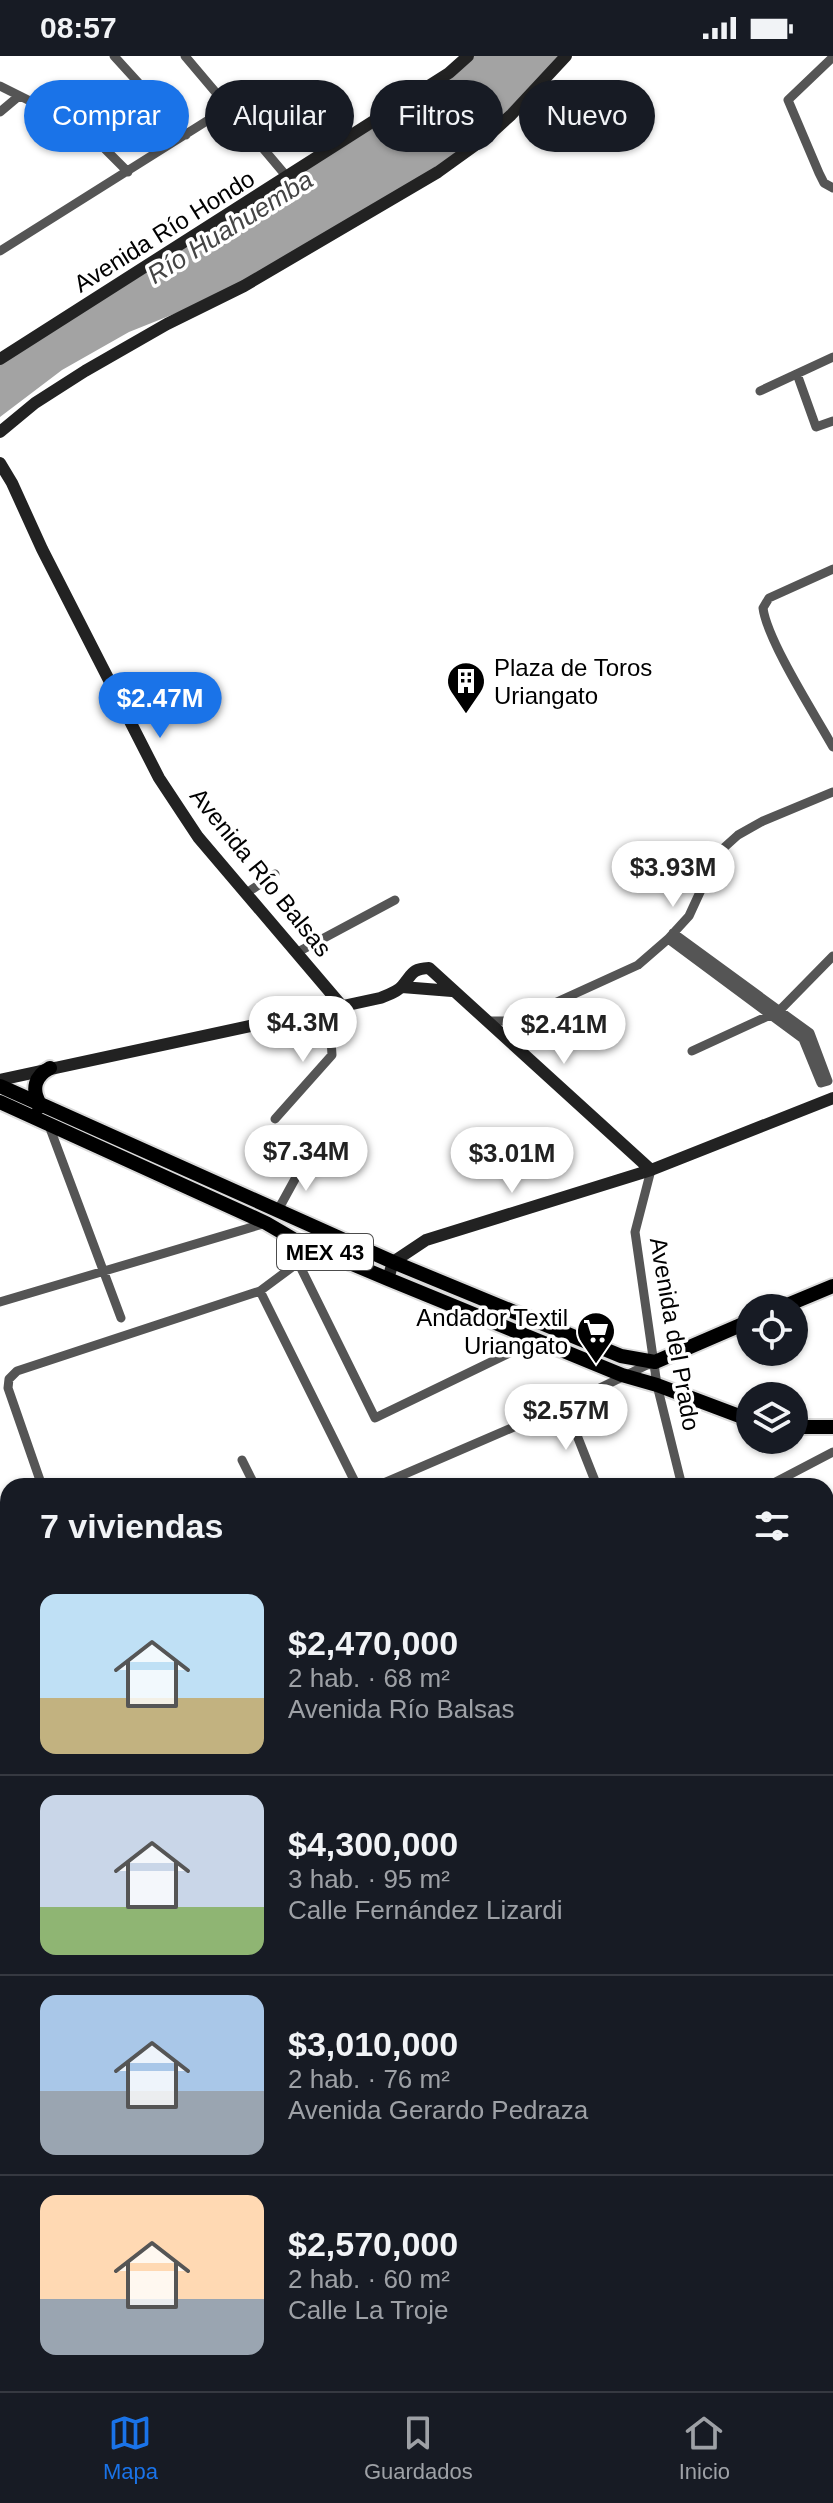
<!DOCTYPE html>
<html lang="es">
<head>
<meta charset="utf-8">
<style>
  body { margin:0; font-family:Arial,sans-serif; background:#242831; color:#f1f3f6; height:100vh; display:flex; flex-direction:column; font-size:30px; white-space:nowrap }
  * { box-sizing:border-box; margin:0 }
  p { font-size:26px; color:#9ea1a6 }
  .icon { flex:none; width:44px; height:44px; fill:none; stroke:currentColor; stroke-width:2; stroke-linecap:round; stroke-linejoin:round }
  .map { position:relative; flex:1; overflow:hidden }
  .drawer { position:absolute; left:0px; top:1422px; width:834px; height:914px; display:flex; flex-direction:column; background:#171b24; border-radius:24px 24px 0 0; box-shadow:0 2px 6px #0004 }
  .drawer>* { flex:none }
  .hud { position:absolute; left:24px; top:24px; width:786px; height:72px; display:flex; gap:16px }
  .tools { position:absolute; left:736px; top:1238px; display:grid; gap:16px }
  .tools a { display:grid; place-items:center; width:72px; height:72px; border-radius:50%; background:#171b24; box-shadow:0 2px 6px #0004; font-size:40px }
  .price { position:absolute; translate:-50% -68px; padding:0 18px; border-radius:28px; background:#fff; color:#222; font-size:26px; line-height:52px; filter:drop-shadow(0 2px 4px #0008) }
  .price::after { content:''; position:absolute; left:50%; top:48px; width:24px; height:18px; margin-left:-12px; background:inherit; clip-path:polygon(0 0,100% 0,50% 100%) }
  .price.current { background:#1a73e8; color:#fff }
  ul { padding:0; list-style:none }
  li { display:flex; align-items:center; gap:24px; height:200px; padding:0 40px }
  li+li { border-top:2px solid #363941 }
  li span { display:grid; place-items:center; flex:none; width:224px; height:160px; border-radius:16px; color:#555 }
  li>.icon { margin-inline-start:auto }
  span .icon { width:96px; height:96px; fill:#fffc; stroke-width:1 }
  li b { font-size:34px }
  h2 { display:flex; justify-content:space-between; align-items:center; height:96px; padding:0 40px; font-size:34px }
  .pill { padding:0 28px; border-radius:36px; background:#171b24; box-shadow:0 2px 6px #0004; font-size:28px; line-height:72px }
  .pill.current { background:#1a73e8; color:#fff }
  .status { display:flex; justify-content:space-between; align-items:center; height:56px; padding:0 40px; background:#171b24; direction:ltr }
  .status svg { height:22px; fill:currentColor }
  .tabs { display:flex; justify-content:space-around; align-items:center; height:112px; border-top:2px solid #363941; background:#171b24; font-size:22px; color:#9ea1a6 }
  .tabs a { display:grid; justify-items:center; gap:4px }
  .tabs .current { color:#1a73e8 }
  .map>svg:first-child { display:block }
</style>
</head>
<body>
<div class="status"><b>08:57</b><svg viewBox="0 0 49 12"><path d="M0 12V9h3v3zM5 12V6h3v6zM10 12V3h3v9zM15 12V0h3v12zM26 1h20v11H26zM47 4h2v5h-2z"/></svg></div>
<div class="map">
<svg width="833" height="2335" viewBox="0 0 833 2335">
  <rect width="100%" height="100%" fill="#fff"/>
  <path fill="#a3a3a3" d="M469,0H565L460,99L244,230L129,276L62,314L0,361V306Z"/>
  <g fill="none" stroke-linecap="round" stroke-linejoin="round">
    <g stroke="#dbdbdb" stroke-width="18">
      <path id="primary" d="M0,1030L393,1206L621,1300L655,1306L750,1265
        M0,1046L266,1167L295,1184L388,1223L622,1319L657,1329L750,1364
        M39,1051L40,1048C31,1033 35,1020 50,1012
        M780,1252L833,1230
        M794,1371H833"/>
    </g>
    <path stroke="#555" stroke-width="9" d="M114,0L186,79
      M185,0L288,122
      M833,1L788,44L819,117L824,127L833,132
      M0,30L68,64L99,87L128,116
      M0,56L19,40
      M0,195L229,51
      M797,318L816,371L833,365
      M760,335L833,301
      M833,513L769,542L763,552C767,584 815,659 833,691
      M245,838L275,818
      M668,883L803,983L821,1027L828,1025L810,977L673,877
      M296,897L395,844
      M487,965H507L526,960L638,909L668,883L689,860L718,797L738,779L763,765L833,736
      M692,995L779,955L833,900
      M275,1063L332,999L329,951
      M48,1067L121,1262
      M651,1114L635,1176L657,1329L682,1430
      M278,1154L306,1103
      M295,1184L293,1196L375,1362L524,1290L534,1283
      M260,1235L357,1430
      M0,1246L266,1167
      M565,1349L597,1430
      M242,1404L255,1430
      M42,1430L8,1332L9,1323L17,1315L260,1235L299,1206
      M377,1430L565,1349L651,1307
      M768,1430L833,1396
      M0,1465L8,1462
      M826,1561L833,1569
      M0,1600L8,1596
      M826,1754L833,1750
      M826,1919L833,1916
      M826,2024L833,2044
      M826,2107L833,2104
      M479,2328L481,2335
      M645,2328L647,2335
      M451,2335L460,2328"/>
    <path stroke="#222" stroke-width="12" d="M0,303L449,17L468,0
      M0,376L35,347L85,315L167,268L244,230L438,116L488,80L511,59L566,0
      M0,407L12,427L42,493L159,722L198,781L341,949
      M402,931L452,935
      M0,1024L380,942C388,939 399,935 403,929C413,917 412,913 429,912L651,1114
      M388,1223L393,1206L426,1184L651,1114L833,1042"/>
    <use href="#primary" stroke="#000" stroke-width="14"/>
  </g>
  <defs>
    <g id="building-pin" transform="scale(2)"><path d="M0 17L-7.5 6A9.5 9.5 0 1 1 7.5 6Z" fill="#000" stroke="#fff"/><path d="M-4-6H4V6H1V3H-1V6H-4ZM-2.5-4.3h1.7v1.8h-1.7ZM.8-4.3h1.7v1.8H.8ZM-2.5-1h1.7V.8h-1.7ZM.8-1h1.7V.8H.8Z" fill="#fff"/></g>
    <g id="supermarket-pin" transform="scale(2)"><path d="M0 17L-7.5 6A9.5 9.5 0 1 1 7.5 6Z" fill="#000" stroke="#fff"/><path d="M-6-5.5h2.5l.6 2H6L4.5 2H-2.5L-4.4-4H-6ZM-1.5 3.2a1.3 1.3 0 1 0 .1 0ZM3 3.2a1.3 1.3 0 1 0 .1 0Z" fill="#fff"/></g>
  </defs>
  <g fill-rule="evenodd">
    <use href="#building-pin" x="466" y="625"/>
    <use href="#supermarket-pin" x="596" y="1275"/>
  </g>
  <g text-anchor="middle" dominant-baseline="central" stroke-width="7" stroke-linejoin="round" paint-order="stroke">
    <rect fill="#fff" stroke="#4c4c4c" stroke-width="2" x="277" y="1178" width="96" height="36" rx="6"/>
    <g font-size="22" font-weight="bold" fill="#000">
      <text x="325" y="1196">MEX 43</text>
    </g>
    <g font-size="24" fill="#000" stroke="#fff">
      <text transform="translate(164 175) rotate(-32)">Avenida Río Hondo</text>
      <text transform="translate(261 816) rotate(51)">Avenida Río Balsas</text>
      <text transform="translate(675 1278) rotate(80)">Avenida del Prado</text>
    </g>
    <g font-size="24" fill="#000" stroke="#fff" text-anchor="start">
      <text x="494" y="611">Plaza de Toros<tspan x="494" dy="28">Uriangato</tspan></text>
      <text x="568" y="1261" text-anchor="end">Andador Textil<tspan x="568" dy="28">Uriangato</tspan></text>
    </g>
    <g font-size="26" font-style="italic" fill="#444" stroke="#fff">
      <text transform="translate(230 171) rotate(-32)">Río Huahuemba</text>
    </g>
  </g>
</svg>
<div class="tools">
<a><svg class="icon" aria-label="locate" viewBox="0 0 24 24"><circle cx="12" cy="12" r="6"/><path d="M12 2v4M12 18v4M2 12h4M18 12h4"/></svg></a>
<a><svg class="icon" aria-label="layers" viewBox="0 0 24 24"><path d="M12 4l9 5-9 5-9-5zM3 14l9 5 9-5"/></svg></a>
</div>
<b class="price current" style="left:160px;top:684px">$2.47M</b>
<b class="price" style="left:673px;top:853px">$3.93M</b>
<b class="price" style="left:303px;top:1008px">$4.3M</b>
<b class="price" style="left:564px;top:1010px">$2.41M</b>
<b class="price" style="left:306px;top:1137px">$7.34M</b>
<b class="price" style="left:512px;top:1139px">$3.01M</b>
<b class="price" style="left:566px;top:1396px">$2.57M</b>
<div class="hud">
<a class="pill current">Comprar</a>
<a class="pill">Alquilar</a>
<a class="pill">Filtros</a>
<a class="pill">Nuevo</a>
</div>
<section class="drawer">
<h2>7 viviendas<svg class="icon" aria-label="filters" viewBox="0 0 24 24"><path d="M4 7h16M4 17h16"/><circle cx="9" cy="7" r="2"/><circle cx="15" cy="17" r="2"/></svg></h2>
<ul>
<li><span style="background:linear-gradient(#bfe0f5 65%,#c2b280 0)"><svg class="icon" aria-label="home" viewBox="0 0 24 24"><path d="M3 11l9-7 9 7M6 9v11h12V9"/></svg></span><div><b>$2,470,000</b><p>2 hab. · 68 m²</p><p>Avenida Río Balsas</p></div></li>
<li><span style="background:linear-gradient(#c9d6e8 70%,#8fb573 0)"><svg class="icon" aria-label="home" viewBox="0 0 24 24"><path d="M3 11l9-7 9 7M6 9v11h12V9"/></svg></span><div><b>$4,300,000</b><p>3 hab. · 95 m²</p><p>Calle Fernández Lizardi</p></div></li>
<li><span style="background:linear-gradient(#a9c7e8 60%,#9aa5b1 0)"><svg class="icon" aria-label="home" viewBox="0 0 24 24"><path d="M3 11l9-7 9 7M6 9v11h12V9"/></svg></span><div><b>$3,010,000</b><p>2 hab. · 76 m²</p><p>Avenida Gerardo Pedraza</p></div></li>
<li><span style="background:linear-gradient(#ffd9b3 65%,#9aa5b1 0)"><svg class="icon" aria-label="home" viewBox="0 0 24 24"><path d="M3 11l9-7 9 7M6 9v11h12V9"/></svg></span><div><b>$2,570,000</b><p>2 hab. · 60 m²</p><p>Calle La Troje</p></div></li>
</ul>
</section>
</div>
<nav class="tabs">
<a class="current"><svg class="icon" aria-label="map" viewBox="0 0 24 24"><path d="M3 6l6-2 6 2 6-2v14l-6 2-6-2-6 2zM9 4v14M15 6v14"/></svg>Mapa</a>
<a><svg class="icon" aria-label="saved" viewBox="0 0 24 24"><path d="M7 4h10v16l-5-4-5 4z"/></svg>Guardados</a>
<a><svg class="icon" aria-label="home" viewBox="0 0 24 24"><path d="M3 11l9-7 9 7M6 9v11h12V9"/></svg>Inicio</a>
</nav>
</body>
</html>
